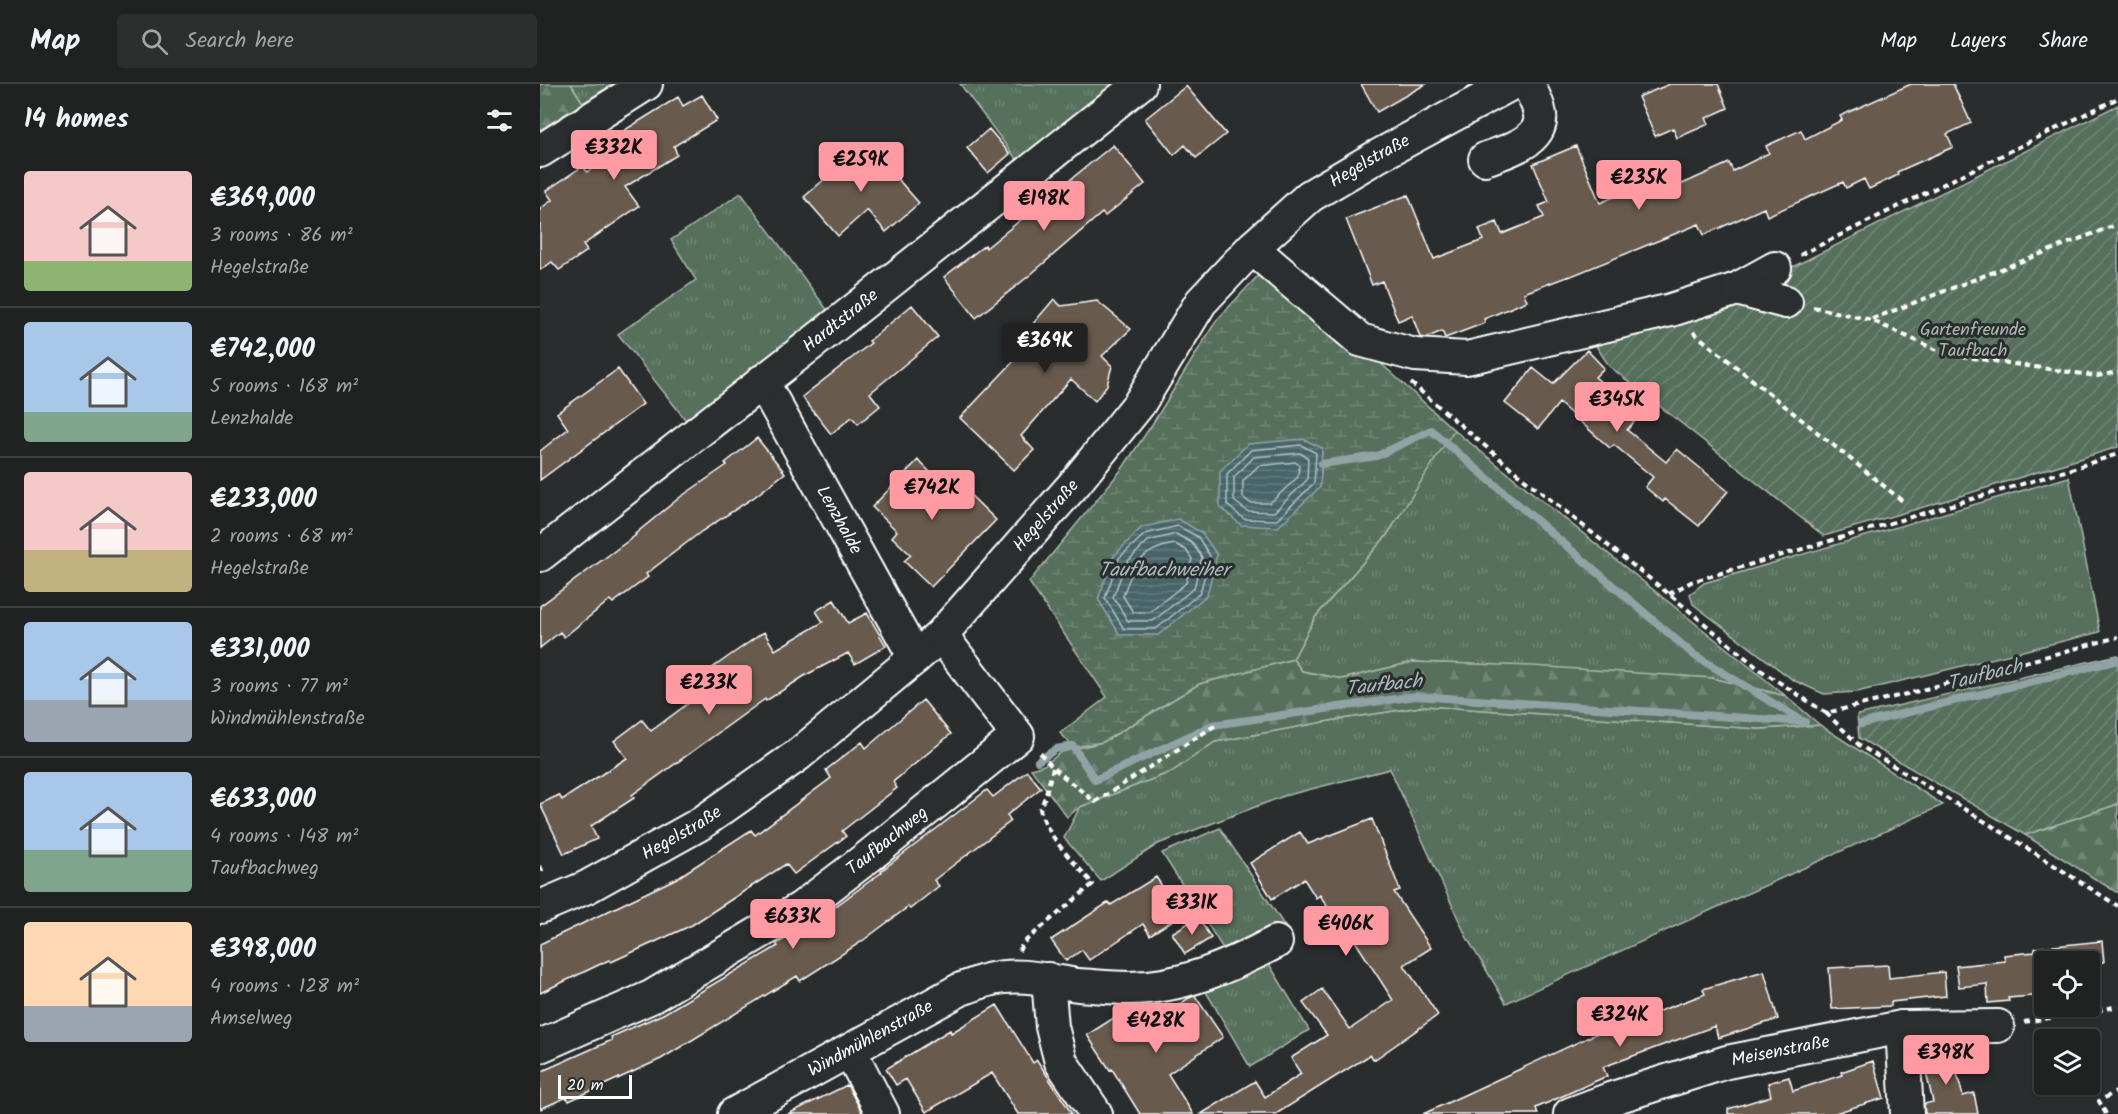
<!DOCTYPE html>
<html lang="en">
<head>
<meta charset="utf-8">
<style>
  body { margin:0; font-family:Kalam,sans-serif; background:#2d2f2f; color:#f1f3f6; height:100vh; display:flex; flex-direction:column; font-size:22px; white-space:nowrap }
  * { box-sizing:border-box; margin:0 }
  p { font-size:20px; color:#a2a4a5 }
  .icon { flex:none; width:33px; height:33px; fill:none; stroke:currentColor; stroke-width:2; stroke-linecap:round; stroke-linejoin:round }
  .map { position:relative; flex:1; overflow:hidden }
  .details { display:flex; flex-direction:column; background:#202222; width:540px }
  .details>* { flex:none }
  .fabs { position:absolute; left:1494px; top:867px; display:grid; gap:12px }
  .fabs a { display:grid; place-items:center; width:66px; height:66px; border-radius:6px; background:#202222; box-shadow:0 2px 4px #0004,0 0 0 2px #3d3f40; font-size:30px }
  .scale { position:absolute; left:18px; bottom:15px; width:74px; box-sizing:border-box; padding-left:6px; border:3px solid #fff; border-top:0; font-size:16px; line-height:21px; white-space:nowrap; color:#fff; -webkit-text-stroke:4px #2a2d2e; paint-order:stroke }
  .price { position:absolute; translate:-50% -51px; padding:0 14px; border-radius:6px; background:#ff9aa2; color:#111; font-size:20px; line-height:39px; filter:drop-shadow(0 2px 3px #0008) }
  .price::after { content:''; position:absolute; left:50%; top:36px; width:18px; height:14px; margin-left:-9px; background:inherit; clip-path:polygon(0 0,100% 0,50% 100%) }
  .price.on { background:#222; color:#fff }
  ul { padding:0; list-style:none }
  li { display:flex; align-items:center; gap:18px; height:150px; padding:0 24px }
  li+li { border-top:2px solid #3d3f40 }
  li span { display:grid; place-items:center; flex:none; width:168px; height:120px; border-radius:6px; color:#555 }
  li>.icon { margin-inline-start:auto }
  span .icon { width:72px; height:72px; fill:#fffc; stroke-width:1 }
  li b { font-size:26px }
  h2 { display:flex; justify-content:space-between; align-items:center; height:72px; padding:0 24px; font-size:26px }
  header { display:flex; align-items:center; gap:36px; box-sizing:border-box; height:84px; padding:0 30px; background:#202222; border-bottom:2px solid #3d3f40 }
  header strong { font-size:28px }
  nav { display:flex; gap:33px; margin-inline-start:auto; font-size:21px }
  .search { width:420px; height:54px; background:#2d2f2f; display:flex; align-items:center; gap:15px; box-sizing:border-box; padding:0 21px; border-radius:6px; color:#a2a4a5; font-size:22px }
  main { display:flex; flex:1; min-height:0 }
  .map>svg:first-child { display:block }
</style>
</head>
<body>
<header>
<strong>Map</strong>
<div class="search"><svg class="icon" aria-label="search" viewBox="0 0 24 24"><circle cx="10" cy="10" r="6"/><path d="M15 15l6 6"/></svg>Search here</div>
<nav><a>Map</a><a>Layers</a><a>Share</a></nav>
</header>
<main>
<section class="details">
<h2>14 homes<svg class="icon" aria-label="filters" viewBox="0 0 24 24"><path d="M4 7h16M4 17h16"/><circle cx="9" cy="7" r="2"/><circle cx="15" cy="17" r="2"/></svg></h2>
<ul>
<li><span style="background:linear-gradient(#f6c9c9 75%,#8fb573 0)"><svg class="icon" aria-label="home" viewBox="0 0 24 24"><path d="M3 11l9-7 9 7M6 9v11h12V9"/></svg></span><div><b>€369,000</b><p>3 rooms · 86 m²</p><p>Hegelstraße</p></div></li>
<li><span style="background:linear-gradient(#a9c7e8 75%,#7fa58c 0)"><svg class="icon" aria-label="home" viewBox="0 0 24 24"><path d="M3 11l9-7 9 7M6 9v11h12V9"/></svg></span><div><b>€742,000</b><p>5 rooms · 168 m²</p><p>Lenzhalde</p></div></li>
<li><span style="background:linear-gradient(#f6c9c9 65%,#c2b280 0)"><svg class="icon" aria-label="home" viewBox="0 0 24 24"><path d="M3 11l9-7 9 7M6 9v11h12V9"/></svg></span><div><b>€233,000</b><p>2 rooms · 68 m²</p><p>Hegelstraße</p></div></li>
<li><span style="background:linear-gradient(#a9c7e8 65%,#9aa5b1 0)"><svg class="icon" aria-label="home" viewBox="0 0 24 24"><path d="M3 11l9-7 9 7M6 9v11h12V9"/></svg></span><div><b>€331,000</b><p>3 rooms · 77 m²</p><p>Windmühlenstraße</p></div></li>
<li><span style="background:linear-gradient(#a9c7e8 65%,#7fa58c 0)"><svg class="icon" aria-label="home" viewBox="0 0 24 24"><path d="M3 11l9-7 9 7M6 9v11h12V9"/></svg></span><div><b>€633,000</b><p>4 rooms · 148 m²</p><p>Taufbachweg</p></div></li>
<li><span style="background:linear-gradient(#ffd9b3 70%,#9aa5b1 0)"><svg class="icon" aria-label="home" viewBox="0 0 24 24"><path d="M3 11l9-7 9 7M6 9v11h12V9"/></svg></span><div><b>€398,000</b><p>4 rooms · 128 m²</p><p>Amselweg</p></div></li>
</ul>
</section>
<div class="map">
<svg width="1578" height="1030" viewBox="0 0 1578 1030">
  <defs>
    <pattern id="grass-tufts" width="24" height="20" patternUnits="userSpaceOnUse" patternTransform="scale(1.5)"><rect width="24" height="20" fill="#57705d"/><path d="M3 7l-1-3M5 7V3M7 7l1-3M15 17l-1-3M17 17v-4M19 17l1-3" fill="none" stroke="#708575"/></pattern>
    <pattern id="forest-firs" width="22" height="20" patternUnits="userSpaceOnUse" patternTransform="scale(1.5)"><rect width="22" height="20" fill="#57705d"/><path d="M5 1l3.5 6h-7zM16 11l3.5 6h-7z" fill="#708575"/></pattern>
    <pattern id="wetland-marsh" width="20" height="14" patternUnits="userSpaceOnUse" patternTransform="scale(1.5)"><rect width="20" height="14" fill="#57705d"/><path d="M1 5h8M5 5V1M11 12h8M15 12V8" fill="none" stroke="#708575"/></pattern>
    <pattern id="garden-furrows" width="10" height="10" patternUnits="userSpaceOnUse" patternTransform="scale(1.5)"><rect width="10" height="10" fill="#57705d"/><path d="M-1 1l2-2M0 10L10 0M9 11l2-2" fill="none" stroke="#708575"/></pattern>
    <pattern id="water-rules" width="6" height="5" patternUnits="userSpaceOnUse" patternTransform="scale(1.5)"><rect width="6" height="5" fill="#476569"/><path d="M0 2.5h6" fill="none" stroke="#637c80"/></pattern>
  </defs>
  <rect width="100%" height="100%" fill="#2a2d2e"/>
  <filter id="ink" filterUnits="userSpaceOnUse"><feTurbulence type="fractalNoise" baseFrequency=".0167" numOctaves="2"/><feDisplacementMap in="SourceGraphic" scale="12" xChannelSelector="R" yChannelSelector="G"/><feConvolveMatrix kernelMatrix="1 2 1 2 8 2 1 2 1" color-interpolation-filters="sRGB"/></filter>
  <g filter="url(#ink)">
    <path fill="url(#grass-tufts)" stroke="#abb8ae" stroke-width="1.5" d="M31,0H73L43,19Z
      M420,0H589L483,84Z
      M201,109L294,235L152,344L78,250L156,196L131,156Z
      M914,346L1246,612L1172,594L873,578L802,595L762,587L753,575L776,532L847,451L904,359Z
      M1529,393L1560,548L1317,608L1284,610L1253,596L1153,520L1150,510L1164,499Z
      M887,622L1219,645L1280,641L1403,721L966,919L927,854L850,685L744,712L618,760L561,797L524,754L540,723L631,688L675,658L795,636Z
      M680,744L746,844L691,877L622,769Z
      M723,870L769,946L710,983L661,899Z"/>
    <path fill="url(#forest-firs)" stroke="#abb8ae" stroke-width="1.5" d="M0,0H31L43,19L0,46Z
      M753,575L762,587L802,595L873,578L993,582L1172,594L1246,612L1280,641L1219,645L886,622L795,636L675,658L631,688L540,723L527,733L491,685L504,681L522,668L563,658L659,600Z
      M1578,720V808H1576L1485,751Z"/>
    <path fill="url(#wetland-marsh)" stroke="#abb8ae" stroke-width="1.5" fill-rule="evenodd" d="M726,183L835,274L914,346L847,451L776,532L753,575L659,600L563,658L534,663L520,649L567,613L489,498L582,385L613,339L676,237ZM782,364L780,403L701,441Z"/>
    <path fill="url(#garden-furrows)" stroke="#abb8ae" stroke-width="1.5" d="M1578,21V363L1404,417L1284,452L1069,282L1051,254L1172,223Z
      M1578,571V720L1485,751L1319,654L1317,631Z"/>
    <path fill="url(#water-rules)" stroke="#91a3a5" stroke-width="1.5" d="M763,355L782,364L780,403L738,443L701,441L680,423V387L708,360Z
      M638,435L662,449L677,471L667,511L618,551H580L558,515L574,472L601,444Z"/>
    <g fill="none" stroke-linecap="round" stroke-linejoin="round">
      <path stroke="#b5c1c3" stroke-width="1.5" d="M761,361L776,369L774,399L737,436L704,435L687,421V390L711,366Z
        M760,369L768,374L767,396L734,428L707,427L694,417V393L714,373Z
        M755,378L759,381L758,393L730,419H710L703,413V397L718,382Z
        M638,442L658,453L670,472L660,509L616,545H584L565,514L579,474L605,450Z
        M636,450L652,459L662,473L654,504L613,537H588L573,513L586,479L608,457Z
        M635,460L646,466L652,475L646,499L610,528H593L583,512C593,482 601,465 635,460Z"/>
      <path stroke="#91a3a5" stroke-width="8" d="M781,380L837,372L891,346L1154,571L1264,638
        M1321,640L1578,576
        M498,677L516,665L533,662L555,696L673,641L876,612L1265,638"/>
    </g>
    <path fill="#675a4e" stroke="#fff" stroke-width="1.5" d="M821,0H886L837,28Z
      M1130,0H1178L1188,24L1166,34L1169,40L1137,54L1133,44L1115,52L1098,13Z
      M1371,0H1413L1431,39L1407,50L1413,63L1357,88L1358,91L1329,105L1324,95L1306,104L1303,98L1227,132L1224,124L1164,151L1159,140L1029,193V192L984,209L987,217L944,235L945,239L905,254L902,247L886,254L880,253L872,231L858,237L842,197L832,201L806,135L868,111L894,175L943,156L939,145L957,138L962,150L1004,133L999,122L1009,118L993,80L1036,62L1060,119L1114,95L1120,110L1189,79L1193,87L1229,69L1226,62L1261,46L1265,55L1302,36L1300,32Z
      M646,2L686,50L656,74L645,61L634,71L605,35Z
      M162,11L177,36L134,62L137,71L85,103L99,122L43,161L47,167L19,186L12,178L0,186V125L12,116L6,107L43,82L47,88L87,61L80,49L138,13L143,22Z
      M449,45L470,70L448,89L427,64Z
      M326,59L379,119L346,148L327,126L298,152L264,113Z
      M573,61L605,100L565,132L562,129L490,191L436,234L404,193L445,161L446,164Z
      M514,215L521,222L557,217L591,245L562,272L572,282L567,301L555,317L531,295L481,352L494,366L474,386L420,334L474,277L468,269Z
      M372,221L398,253L330,309L340,322L318,340L312,333L291,350L262,313L331,259L329,257Z
      M1047,266L1064,284L1055,293L1099,332L1087,346L1126,378L1137,365L1188,407L1159,442L1125,415L1123,418L1105,403L1113,393L1074,361L1070,364L1019,319L998,345L965,319L993,284L1013,300Z
      M78,285L103,320L0,396V367L28,345L17,329Z
      M217,354L245,389L213,414L162,447L106,490L108,493L73,519L70,516L24,553L20,548L0,564V522L96,451L95,450L139,414L187,381L185,379Z
      M378,376L411,409L419,400L456,436L391,503L364,477L371,471L352,453L357,447L332,423Z
      M294,516L308,539L327,529L346,562L315,580L308,569L266,591L226,617L225,615L92,711L94,714L51,742L57,755L24,770L0,720L19,711L22,716L87,674L74,657L102,636L111,647L162,609L154,597L192,570L224,548L235,566L283,538L276,527Z
      M383,616L411,650L353,698L357,704L302,747L306,752L254,790L246,780L152,841L71,878L69,876L0,909V860L137,794L211,746L215,751L291,694L286,686L322,658L326,664Z
      M487,687L501,704L467,731L471,737L394,796L399,802L370,825L368,823L321,858L260,897L257,892L121,975L29,1017L27,1013L0,1025V988L72,956L71,953L123,930L238,862L236,860L270,841L342,788L341,787L447,706L453,713Z
      M832,735L860,806L854,808L891,864L864,881L898,931L834,976L830,971L736,1030H661L715,997L725,1013L761,990L751,974L787,951L763,919L782,905L810,945L853,916L808,846L804,849L780,811L776,814L764,795L732,815L710,779L760,748L768,760Z
      M616,793L641,831L610,851L603,840L549,876L542,866L526,877L511,856L569,818L571,821Z
      M658,833L671,854L645,870L632,849Z
      M1562,857L1564,878H1504V911L1468,914L1469,917L1448,919L1447,900L1419,903L1416,882L1465,877L1464,871L1495,868V864Z
      M1348,881L1349,894L1404,888L1406,912L1351,918V922L1292,925L1289,884Z
      M1224,887L1238,935L1178,954L1175,942L1063,983L1067,992L996,1024L998,1030H883L1073,942L1068,931L1090,923L1095,936L1165,910L1163,905Z
      M655,912L683,953L628,990L653,1030H600L572,985L570,986L547,951L583,928L597,949L649,914Z
      M457,921L493,979L497,976L532,1030H478L452,989L386,1028L366,995L356,1001L346,985L410,946L411,949Z
      M1410,963L1423,1012L1434,1009L1438,1030H1385L1384,1020L1393,1018L1382,971Z
      M1333,977L1344,1014L1292,1030H1188V1025L1231,1012L1228,999L1249,993L1253,1007L1302,991L1301,988Z
      M307,1001L323,1030H248Z"/>
    <g fill="none" stroke-linecap="round" stroke-linejoin="round">
      <g stroke="#fff" stroke-width="36">
        <g id="minor">
          <path d="M0,67L106,0"/>
          <path d="M945,75C966,67 1008,57 999,26C997,17 992,9 988,0"/>
          <path d="M712,164L820,256L875,271L927,274L1131,226L1197,205L1235,184"/>
          <path d="M1197,205L1246,218"/>
          <path id="s1" d="M222,297L375,574"/>
          <path id="s2" d="M0,471L288,247L600,0"/>
          <path id="s3" d="M0,823L47,803L160,740L258,671L375,574L401,551L536,398L599,320L661,218L712,164L770,112L836,73L971,0"/>
          <path d="M508,895L512,943L521,978L556,1030"/>
          <path d="M1362,943L1367,1030"/>
          <path id="s4" d="M0,962L111,913L261,824L328,773L478,652L401,551"/>
          <path d="M310,967L343,1030"/>
          <path id="s5" d="M194,1030L421,905C431,902 442,897 452,895C481,888 510,897 538,901C555,902 572,904 589,904C641,904 691,882 736,858"/>
          <path id="s6" d="M1030,1030L1070,1015L1187,978L1362,943L1458,942"/>
        </g>
      </g>
      <path stroke="#fff" stroke-width="4" stroke-dasharray="6 4.5" stroke-linecap="butt" d="M1260,171L1578,14
        M1273,223L1331,236L1405,270L1557,292L1578,288
        M1332,235L1578,140
        M1153,248L1365,419
        M871,299L977,389L1129,510L1219,585L1286,629L1367,610L1578,553
        M1129,510L1151,498L1506,393L1578,370
        M1286,629L1319,661L1457,745L1578,822
        M500,669L513,684L555,718L676,641
        M0,782L4,791
        M479,867L483,859L553,800C534,778 507,753 500,725L505,713L513,684
        M1484,938L1556,927L1578,922
        M1566,1030L1559,1017L1578,1007"/>
      <use href="#minor" stroke="#2a2d2e" stroke-width="32"/>
    </g>
  </g>
  <g text-anchor="middle" dominant-baseline="central" stroke-width="6" stroke-linejoin="round" paint-order="stroke">
    <g font-size="18" fill="#fff" stroke="#2a2d2e">
      <text stroke="none"><textPath href="#s3" startOffset="1132">Hegelstraße</textPath></text>
      <text stroke="none"><textPath href="#s2" startOffset="381">Hardtstraße</textPath></text>
      <text stroke="none"><textPath href="#s3" startOffset="646">Hegelstraße</textPath></text>
      <text stroke="none"><textPath href="#s1" startOffset="159">Lenzhalde</textPath></text>
      <text stroke="none"><textPath href="#s3" startOffset="160">Hegelstraße</textPath></text>
      <text stroke="none"><textPath href="#s4" startOffset="405">Taufbachweg</textPath></text>
      <text stroke="none"><textPath href="#s5" startOffset="156">Windmühlenstraße</textPath></text>
      <text stroke="none"><textPath href="#s6" startOffset="220">Meisenstraße</textPath></text>
    </g>
    <g font-size="18" fill="#abb8ae" stroke="#2a2d2e">
      <text x="1433" y="246">Gartenfreunde<tspan x="1433" dy="21">Taufbach</tspan></text>
    </g>
    <g font-size="20" font-style="italic" fill="#acbabc" stroke="#2a2d2e">
      <text x="624" y="487">Taufbachweiher</text>
      <text transform="translate(1445 592) rotate(-14)">Taufbach</text>
      <text transform="translate(844 602) rotate(-6)">Taufbach</text>
    </g>
  </g>
</svg>
<div class="fabs">
<a><svg class="icon" aria-label="locate" viewBox="0 0 24 24"><circle cx="12" cy="12" r="6"/><path d="M12 2v4M12 18v4M2 12h4M18 12h4"/></svg></a>
<a><svg class="icon" aria-label="layers" viewBox="0 0 24 24"><path d="M12 4l9 5-9 5-9-5zM3 14l9 5 9-5"/></svg></a>
</div>
<div class="scale">20 m</div>
<b class="price" style="left:74px;top:97px">€332K</b>
<b class="price" style="left:321px;top:109px">€259K</b>
<b class="price" style="left:1099px;top:127px">€235K</b>
<b class="price" style="left:504px;top:148px">€198K</b>
<b class="price on" style="left:505px;top:290px">€369K</b>
<b class="price" style="left:1077px;top:349px">€345K</b>
<b class="price" style="left:392px;top:437px">€742K</b>
<b class="price" style="left:169px;top:632px">€233K</b>
<b class="price" style="left:652px;top:852px">€331K</b>
<b class="price" style="left:253px;top:866px">€633K</b>
<b class="price" style="left:806px;top:873px">€406K</b>
<b class="price" style="left:1080px;top:964px">€324K</b>
<b class="price" style="left:616px;top:970px">€428K</b>
<b class="price" style="left:1406px;top:1002px">€398K</b>
</div>
</main>
</body>
</html>
